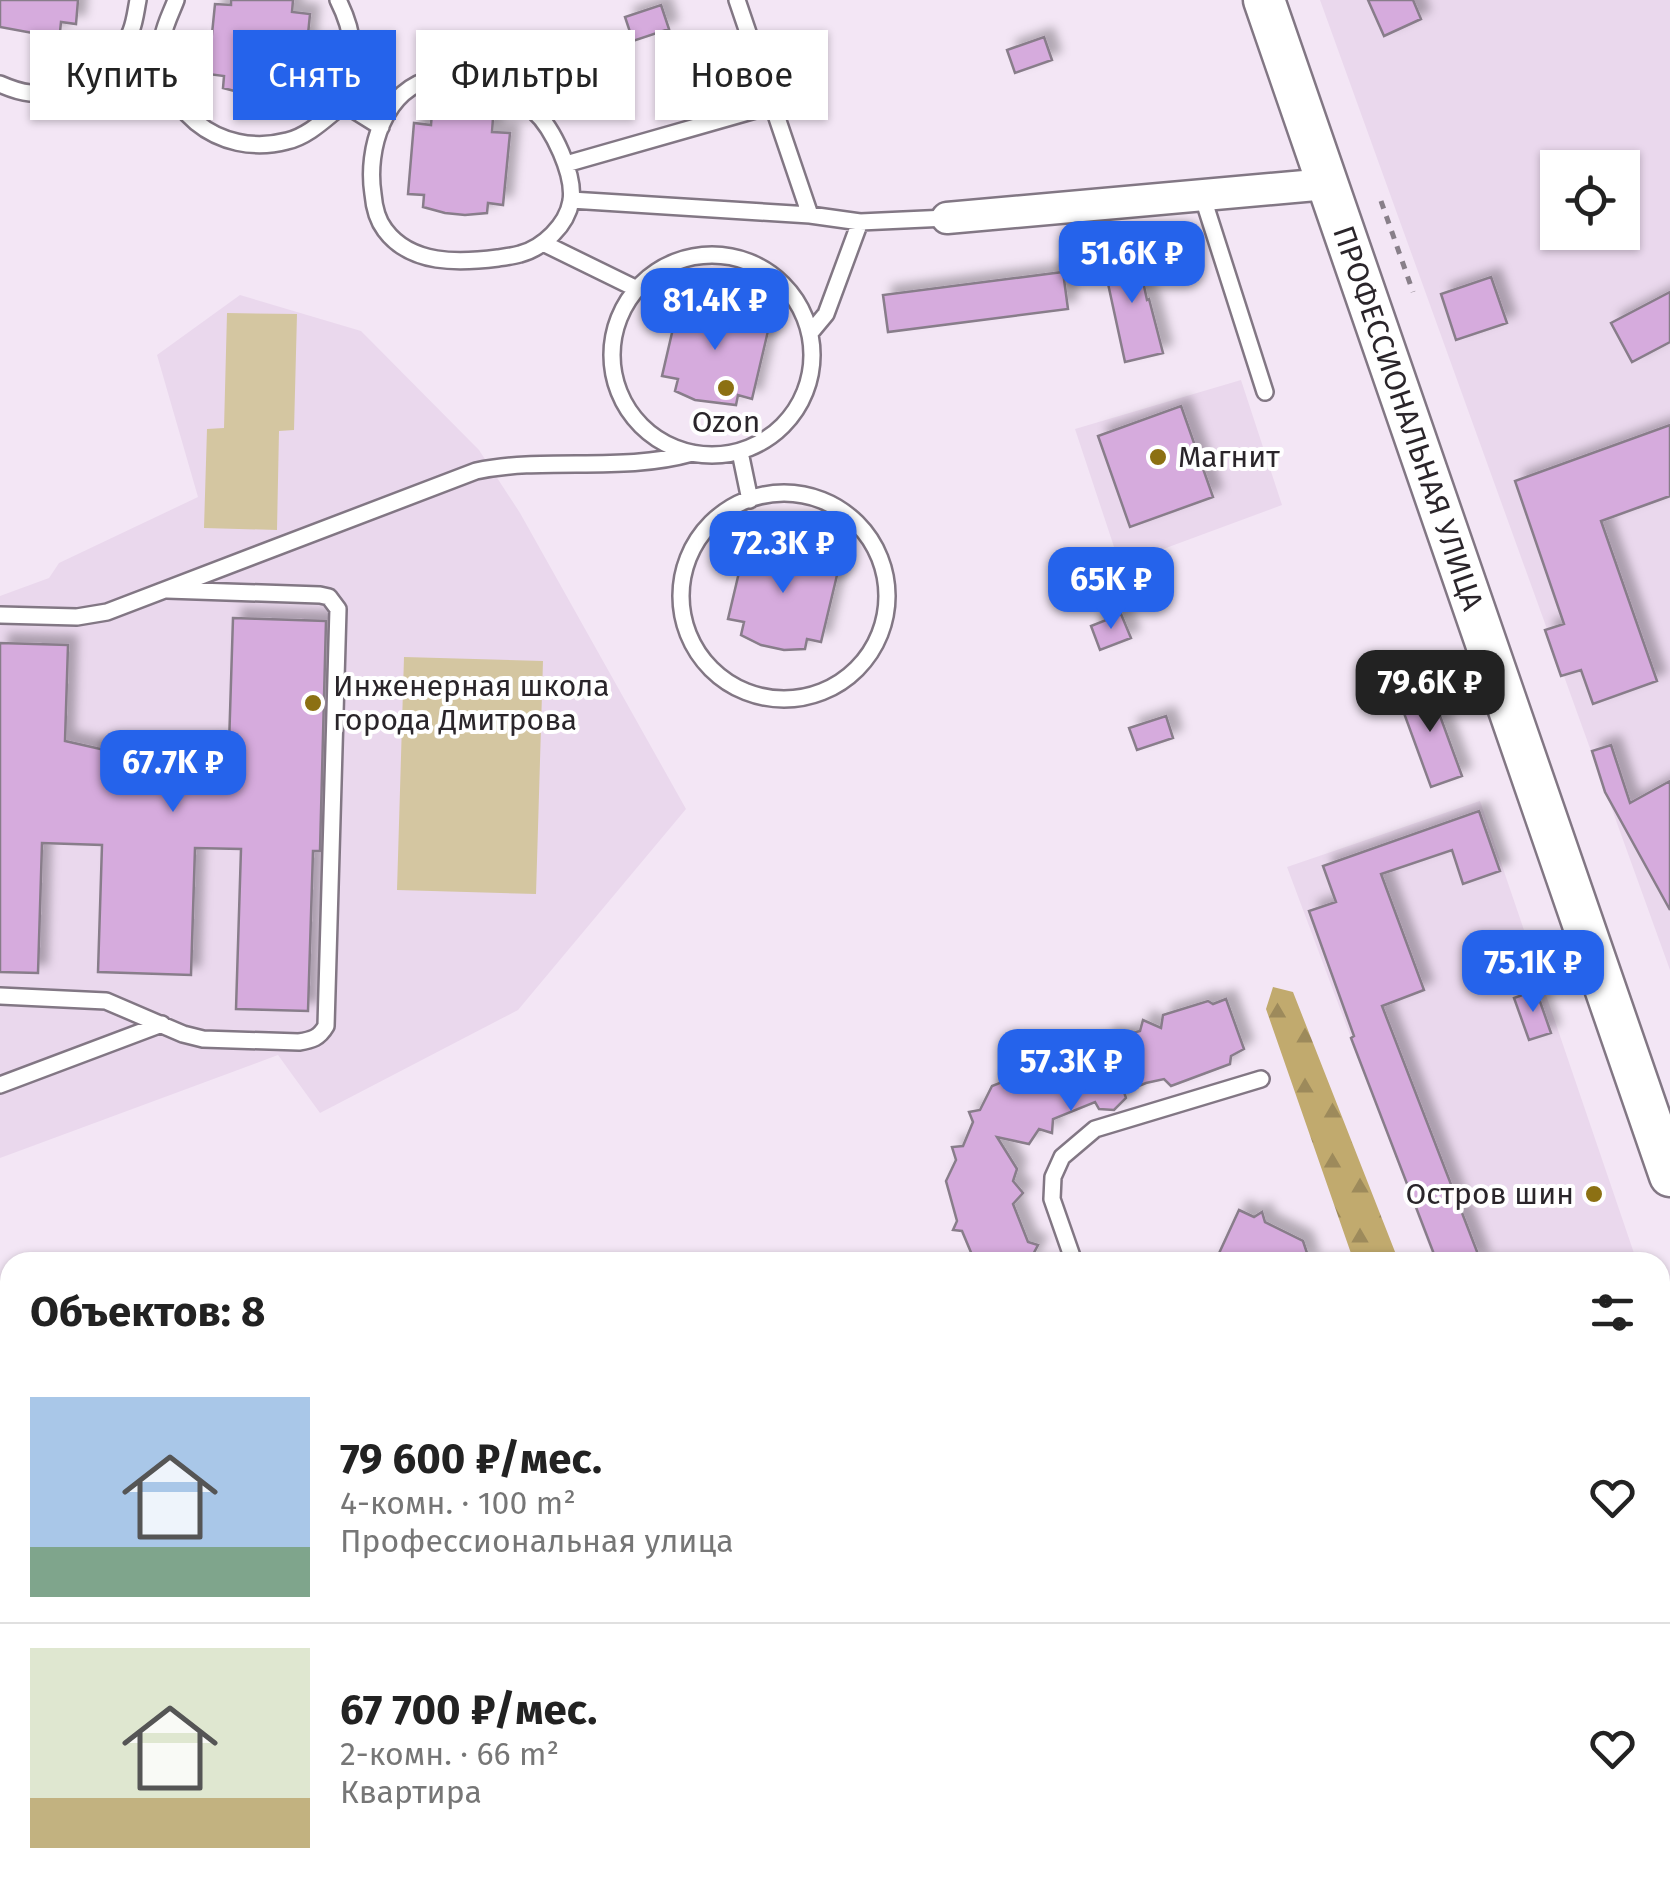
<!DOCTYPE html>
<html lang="ru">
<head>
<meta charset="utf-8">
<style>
  body { margin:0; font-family:"Fira Sans",sans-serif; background:#f2f2f2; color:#222; height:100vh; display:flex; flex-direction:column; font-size:38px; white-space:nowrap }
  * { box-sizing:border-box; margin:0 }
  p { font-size:32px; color:#767676 }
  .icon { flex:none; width:55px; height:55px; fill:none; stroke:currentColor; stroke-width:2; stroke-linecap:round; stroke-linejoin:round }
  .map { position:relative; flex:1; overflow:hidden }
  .panel { position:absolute; left:0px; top:1252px; width:1670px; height:642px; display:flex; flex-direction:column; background:#fff; border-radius:30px 30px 0 0; box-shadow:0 2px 8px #0004 }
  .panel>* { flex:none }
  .hud { position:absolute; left:30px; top:30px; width:1000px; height:90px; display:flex; gap:20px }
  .fabs { position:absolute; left:1540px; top:150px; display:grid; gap:20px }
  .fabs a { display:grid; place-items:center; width:100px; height:100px; border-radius:0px; background:#fff; box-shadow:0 2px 8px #0004; font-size:50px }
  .price { position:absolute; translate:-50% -85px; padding:0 22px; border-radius:20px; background:#2563eb; color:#fff; font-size:32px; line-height:65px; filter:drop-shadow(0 2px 5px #0008) }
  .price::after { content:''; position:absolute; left:50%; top:60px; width:30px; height:22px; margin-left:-15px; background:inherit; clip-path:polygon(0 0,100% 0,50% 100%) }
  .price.active { background:#222; color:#fff }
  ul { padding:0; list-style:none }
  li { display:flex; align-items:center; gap:30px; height:250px; padding:0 30px }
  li+li { border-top:2px solid #e0e0e0 }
  li span { display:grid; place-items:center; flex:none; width:280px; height:200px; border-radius:0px; color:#555 }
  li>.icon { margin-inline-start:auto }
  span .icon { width:120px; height:120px; fill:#fffc; stroke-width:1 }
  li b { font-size:42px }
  h2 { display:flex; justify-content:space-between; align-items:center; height:120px; padding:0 30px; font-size:42px }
  .tag { padding:0 35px; border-radius:0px; background:#fff; box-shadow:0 2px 8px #0004; font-size:35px; line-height:90px }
  .tag.active { background:#2563eb; color:#fff }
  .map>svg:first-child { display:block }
</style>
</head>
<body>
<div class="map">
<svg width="1670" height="1894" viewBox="0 0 1670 1894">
  <defs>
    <pattern id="forest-firs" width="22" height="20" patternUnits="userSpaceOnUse" patternTransform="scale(2.5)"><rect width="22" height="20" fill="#c1aa6e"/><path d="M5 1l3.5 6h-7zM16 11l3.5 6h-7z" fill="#9d8a5b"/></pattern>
    <filter id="shadow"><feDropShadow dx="9" dy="-9" stdDeviation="5" flood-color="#0004"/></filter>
  </defs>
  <rect width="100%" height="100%" fill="#f3e6f5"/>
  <path fill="#ead8ed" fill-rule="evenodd" d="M1320,0H1670V970ZM1558,168H1622V232H1558Z
    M240,295L361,331L479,450L520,513L686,809L518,1010L320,1113L278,1055L0,1158V596L49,578L59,563L198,497L157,355Z
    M1241,380L1282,505L1120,565L1075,429Z
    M1480,801L1637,1262H1435L1287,867Z"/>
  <path fill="url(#forest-firs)" d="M1273,987L1293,992L1399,1262H1354L1266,1009Z
    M1660,1393L1666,1394L1670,1399V1771H1660Z
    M0,1595L10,1600V1709L0,1706Z
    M1670,1846V1894H1425L1457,1885H1660V1847Z"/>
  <path fill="#d4c6a1" d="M227,313L297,314L294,430L279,431L277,530L204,528L207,429L224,428Z
    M404,657L543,661L536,894L397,890Z"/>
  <path fill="#d6abdd" stroke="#887d8a" stroke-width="2.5" filter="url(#shadow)" d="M0,0H78L76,24L61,22L60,32L38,34L0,27Z
    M231,0H293L292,12L310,14L303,85L289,84L288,94L265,96L246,94L223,88L224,76L208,74L215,4L231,5Z
    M1368,0H1413L1421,19L1384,36Z
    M661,5L669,29L633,41L625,17Z
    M1044,37L1052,60L1015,73L1007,50Z
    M432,112L493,118L492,132L510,133L503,205L488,203L487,213L465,215L445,213L423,207L424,195L408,194L414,123L431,125Z
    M1136,249L1147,300L1149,299L1163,353L1125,362L1102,256Z
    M1063,272L1068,309L888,332L883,295Z
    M1491,277L1507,323L1456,340L1441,294Z
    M1670,292V342L1632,362L1611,323Z
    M692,299L756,314L753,327L768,331L752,399L738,395L736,405L695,400L675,391L678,379L662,376L678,307L690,310Z
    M1181,406L1213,497L1130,527L1098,436Z
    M1670,425V496L1601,521L1657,681L1593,704L1581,670L1561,676L1545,630L1564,624L1515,481Z
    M759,539L826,555L822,568L838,571L821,642L807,639L805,649L784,650L761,645L741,635L744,622L728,619L745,547L756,550Z
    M1121,614L1131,638L1100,650L1091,626Z
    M233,618L326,621L320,851H313L308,1011L236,1009L241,849L195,848L191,975L98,972L102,845L42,843L38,973L0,972V643L68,645L65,741L118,753L182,755L229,745Z
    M1428,683L1462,776L1431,787L1397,694Z
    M1166,716L1173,738L1137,750L1129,728Z
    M1611,745L1630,803L1670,781V910L1605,792L1592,751Z
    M1479,811L1500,871L1463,884L1452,850L1381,874L1424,990L1382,1006L1481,1262H1437L1351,1038L1354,1036L1309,911L1336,902L1323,866Z
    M1536,990L1551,1033L1529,1040L1514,998Z
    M1226,999L1244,1049L1231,1056L1230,1064L1171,1086L1164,1079L1146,1083L1124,1092L1126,1098L1114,1110L1099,1109L1095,1102L1053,1119L1052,1133L1039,1129L1029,1144L997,1137L1017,1169L1013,1181L1023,1193L1013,1204L1028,1242L1038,1245L1029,1262H975L962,1231L953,1230L957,1221L946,1181L956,1160L952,1147L963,1146L973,1122L969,1112L980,1110L992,1086L1030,1071L1035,1062L1043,1066L1070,1058L1073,1047L1080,1053L1104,1044L1108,1034L1115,1038L1140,1031L1143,1020L1161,1028L1163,1015L1208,1001L1213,1004Z
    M1239,1210L1254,1217L1262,1212L1265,1222L1303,1241L1310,1262H1215Z"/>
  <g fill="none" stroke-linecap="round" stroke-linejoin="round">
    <g stroke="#827784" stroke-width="20">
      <path id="service" d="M176,0C172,11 165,24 163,36C154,108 219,159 287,141C309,136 327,117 344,104C352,59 359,42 338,0
        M737,0L810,215
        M466,76C490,86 514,94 534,111C553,128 575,175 571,201C567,225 543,248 520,254C513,256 505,257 498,258C459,263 411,265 385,230C378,221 374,206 373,194C366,149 384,88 435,78C445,76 456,77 466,76Z
        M0,84C9,88 20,92 30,93C71,97 117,69 131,31C135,21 136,10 138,0
        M344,104L381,127
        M566,164L773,105
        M1202,195L1265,392
        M571,200L810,215L860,222L947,218
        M543,243L637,289
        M612 355a100 100 0 1 1 200 0a100 100 0 1 1-200 0Z
        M811,332L826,314L860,222
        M740,452L750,500
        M681 596a103 103 0 1 1 206 0a103 103 0 1 1-206 0Z
        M0,615L77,617L107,612L476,471C548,456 621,473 692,453
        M0,996L106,1001L183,1034L203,1039L299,1042C312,1040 319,1038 326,1026L338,609L329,597L320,595L167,590
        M0,1085L162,1024
        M1074,1262L1052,1199L1053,1177L1062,1157L1095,1129L1261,1079
        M1660,1797L1670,1796"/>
    </g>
    <g stroke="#827784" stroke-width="35">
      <path id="minor" d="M947,218L1327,184"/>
    </g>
    <g stroke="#827784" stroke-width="45">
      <path id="secondary" d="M1264,0L1670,1176"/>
    </g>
    <path stroke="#887f89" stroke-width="5" stroke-dasharray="8 8" stroke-linecap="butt" d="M1381,201L1413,292"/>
    <use href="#service" stroke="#fff" stroke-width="15"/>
    <use href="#minor" stroke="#fff" stroke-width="30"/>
    <use href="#secondary" stroke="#fff" stroke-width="40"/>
  </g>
  <g fill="#8c7013" stroke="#fff" stroke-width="4">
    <circle cx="726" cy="388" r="10"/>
    <circle cx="1158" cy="457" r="10"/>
    <circle cx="313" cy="703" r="10"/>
    <circle cx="1594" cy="1194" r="10"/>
  </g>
  <g text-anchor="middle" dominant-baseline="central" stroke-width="8" stroke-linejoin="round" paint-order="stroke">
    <g font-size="30" fill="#2a252a" stroke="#fff">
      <text transform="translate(1408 418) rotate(71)">ПРОФЕССИОНАЛЬНАЯ УЛИЦА</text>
    </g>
    <g font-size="30" fill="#2a252a" stroke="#fff" text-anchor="start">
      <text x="726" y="422" text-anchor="middle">Ozon</text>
      <text x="1178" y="457">Магнит</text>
      <text x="333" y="686">Инженерная школа<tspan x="333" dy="34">города Дмитрова</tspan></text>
      <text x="1574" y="1194" text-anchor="end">Остров шин</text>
    </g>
  </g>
</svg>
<div class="fabs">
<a><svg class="icon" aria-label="locate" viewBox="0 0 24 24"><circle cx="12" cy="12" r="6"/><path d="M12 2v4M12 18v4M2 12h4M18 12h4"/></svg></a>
</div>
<b class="price" style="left:1132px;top:306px">51.6K ₽</b>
<b class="price" style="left:715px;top:353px">81.4K ₽</b>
<b class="price" style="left:783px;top:596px">72.3K ₽</b>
<b class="price" style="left:1111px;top:632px">65K ₽</b>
<b class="price active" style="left:1430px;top:735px">79.6K ₽</b>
<b class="price" style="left:173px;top:815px">67.7K ₽</b>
<b class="price" style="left:1533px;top:1015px">75.1K ₽</b>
<b class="price" style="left:1071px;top:1114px">57.3K ₽</b>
<div class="hud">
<a class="tag">Купить</a>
<a class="tag active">Снять</a>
<a class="tag">Фильтры</a>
<a class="tag">Новое</a>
</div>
<section class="panel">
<h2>Объектов: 8<svg class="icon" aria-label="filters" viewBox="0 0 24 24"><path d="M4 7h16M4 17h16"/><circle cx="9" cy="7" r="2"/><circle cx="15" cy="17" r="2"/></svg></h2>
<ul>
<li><span style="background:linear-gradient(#a9c7e8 75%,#7fa58c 0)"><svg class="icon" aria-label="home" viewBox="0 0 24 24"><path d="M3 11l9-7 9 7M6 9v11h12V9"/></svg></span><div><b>79 600 ₽/мес.</b><p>4-комн. · 100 m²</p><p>Профессиональная улица</p></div><svg class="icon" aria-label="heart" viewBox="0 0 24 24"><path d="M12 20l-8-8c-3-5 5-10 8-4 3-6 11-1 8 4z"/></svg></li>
<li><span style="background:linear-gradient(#dfe7d0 75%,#c2b280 0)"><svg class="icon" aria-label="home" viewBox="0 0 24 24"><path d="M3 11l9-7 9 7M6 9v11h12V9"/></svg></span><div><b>67 700 ₽/мес.</b><p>2-комн. · 66 m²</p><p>Квартира</p></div><svg class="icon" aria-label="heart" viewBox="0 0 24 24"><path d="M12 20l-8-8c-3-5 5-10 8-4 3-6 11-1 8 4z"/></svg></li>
</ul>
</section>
</div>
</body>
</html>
